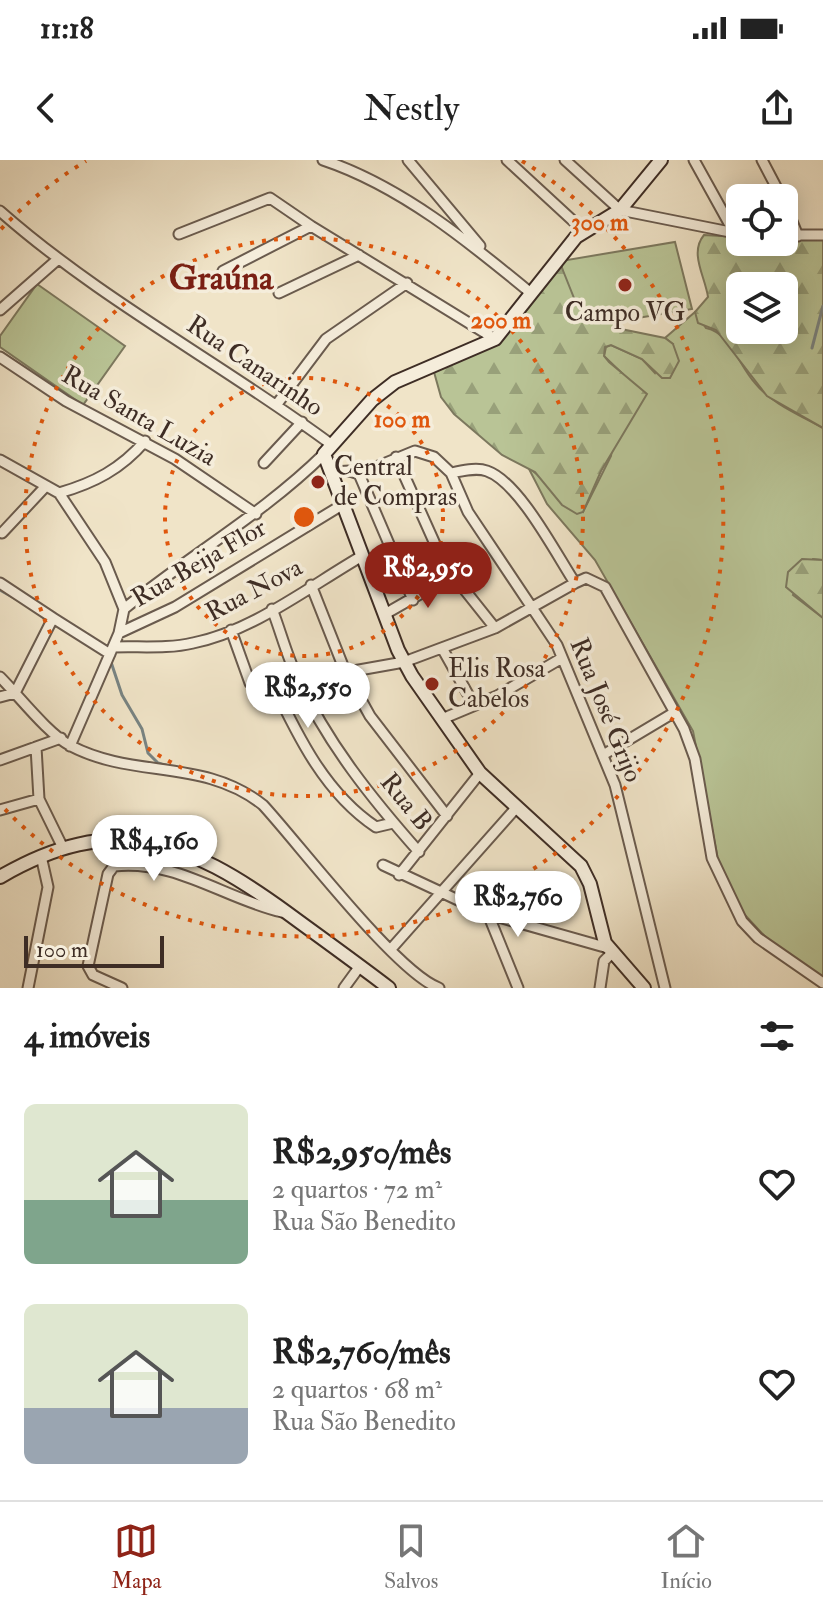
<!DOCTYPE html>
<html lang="pt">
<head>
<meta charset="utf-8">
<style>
  body { margin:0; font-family:"IM FELL Double Pica",serif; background:#f2f2f2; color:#222; height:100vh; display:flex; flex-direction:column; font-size:30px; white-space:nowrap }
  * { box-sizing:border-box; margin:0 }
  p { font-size:26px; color:#767676 }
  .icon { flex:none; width:44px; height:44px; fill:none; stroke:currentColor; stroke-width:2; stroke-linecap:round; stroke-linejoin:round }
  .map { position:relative; height:828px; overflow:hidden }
  .sheet { display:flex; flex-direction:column; background:#fff; flex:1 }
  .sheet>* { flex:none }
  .fabs { position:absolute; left:726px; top:24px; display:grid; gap:16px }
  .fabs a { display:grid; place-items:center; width:72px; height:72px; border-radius:12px; background:#fff; box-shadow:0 4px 20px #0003; font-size:40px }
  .scale { position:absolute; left:24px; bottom:20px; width:140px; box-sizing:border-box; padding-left:8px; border:4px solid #3e2d25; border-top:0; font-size:22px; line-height:28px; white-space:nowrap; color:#3e2d25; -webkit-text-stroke:6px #f5eddb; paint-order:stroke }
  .price { position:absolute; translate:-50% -68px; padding:0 18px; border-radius:28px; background:#fff; color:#222; font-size:26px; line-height:52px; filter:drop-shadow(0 2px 4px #0008) }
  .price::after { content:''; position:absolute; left:50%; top:48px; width:24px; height:18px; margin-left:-12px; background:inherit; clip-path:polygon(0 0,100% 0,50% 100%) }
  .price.selected { background:#8f2418; color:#fff }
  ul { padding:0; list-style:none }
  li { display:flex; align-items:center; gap:24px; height:200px; padding:0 24px }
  li span { display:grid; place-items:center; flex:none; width:224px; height:160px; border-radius:12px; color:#555 }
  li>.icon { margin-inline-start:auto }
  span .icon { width:96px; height:96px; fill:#fffc; stroke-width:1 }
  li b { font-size:34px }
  h2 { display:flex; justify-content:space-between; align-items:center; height:96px; padding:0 24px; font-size:34px }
  .status { display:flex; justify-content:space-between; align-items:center; height:56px; padding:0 40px; background:#fff; direction:ltr }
  .status svg { height:22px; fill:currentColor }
  header { display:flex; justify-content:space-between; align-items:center; height:104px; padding:0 24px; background:#fff; font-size:36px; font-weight:600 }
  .tabs { display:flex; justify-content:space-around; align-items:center; height:112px; border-top:2px solid #e0e0e0; background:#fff; font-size:22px; color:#767676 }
  .tabs a { display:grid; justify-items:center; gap:4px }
  .tabs .selected { color:#8f2418 }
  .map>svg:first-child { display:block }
</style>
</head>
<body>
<div class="status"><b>11:18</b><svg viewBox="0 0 49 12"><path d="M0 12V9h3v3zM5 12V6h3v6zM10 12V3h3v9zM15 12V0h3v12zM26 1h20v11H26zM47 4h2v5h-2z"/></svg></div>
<header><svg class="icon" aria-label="back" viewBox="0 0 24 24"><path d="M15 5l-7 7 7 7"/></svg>Nestly<svg class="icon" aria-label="share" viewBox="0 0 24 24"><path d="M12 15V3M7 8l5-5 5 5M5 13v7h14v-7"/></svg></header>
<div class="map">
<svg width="823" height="828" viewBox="0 0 823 828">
  <defs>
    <pattern id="forest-firs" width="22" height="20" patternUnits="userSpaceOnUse" patternTransform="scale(2)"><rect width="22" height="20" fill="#b9c496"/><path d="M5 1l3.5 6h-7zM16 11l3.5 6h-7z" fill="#98a07a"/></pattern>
  </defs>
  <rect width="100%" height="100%" fill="#f0e4c8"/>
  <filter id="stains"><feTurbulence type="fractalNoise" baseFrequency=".0025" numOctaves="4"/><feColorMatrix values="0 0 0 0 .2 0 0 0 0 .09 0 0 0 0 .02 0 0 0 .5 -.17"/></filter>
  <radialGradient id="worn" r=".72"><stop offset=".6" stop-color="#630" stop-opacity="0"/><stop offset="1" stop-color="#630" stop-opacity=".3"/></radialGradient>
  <path fill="#b9c496" stroke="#7c785e" stroke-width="2" d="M675,82L692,149L571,169L561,101Z
    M37,124L125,186L83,245L0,187V176Z
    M695,152L706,168C731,173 739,206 755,223C772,244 800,255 823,268V400L813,399L793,435L823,458V816L799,805L772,784L732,741L721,715L693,571L595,400L547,344L528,307L583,352L611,296L623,214L604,196L606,187L611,185L642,199L655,213L673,184L665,178Z"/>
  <path fill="url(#forest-firs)" stroke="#7c785e" stroke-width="2" fill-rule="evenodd" d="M704,75L740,77V82H784V77L823,80V268L767,236L716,170L698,163L695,152L708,137C705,116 689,93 704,75ZM740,126H784V170H740Z
    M560,103L574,138L583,150L605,154L621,169L665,178L673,184L679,201L670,218H662L642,199L611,185L605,187L604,196L609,202L647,234L601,311L583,352L577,354L562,345L535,312L502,295L454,254L441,237L434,212L494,184L518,161Z
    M802,399L823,400V458L786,427L788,412Z"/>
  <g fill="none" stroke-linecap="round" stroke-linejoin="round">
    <path stroke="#788382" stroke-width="3" d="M812,188L823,146
      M0,430L21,442
      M62,459L89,476
      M110,499L122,535L142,569L148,593L158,603L169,606"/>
    <g stroke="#6a5b4e" stroke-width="13">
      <path id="street" d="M323,0C401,26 469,82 532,134
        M408,0L480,86
        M507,0L584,71
        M565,0L620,50L740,74
        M694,0L735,74
        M762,0L782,38
        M784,42L798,76
        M0,51C102,141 223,204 332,285
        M179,74L270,38L311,66
        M784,75H823
        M223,111L311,66L495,179
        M279,133L359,95
        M0,150L57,100
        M0,197L66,241L175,299L256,354
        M277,244L326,179L407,123
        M396,297L444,404L495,468
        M0,300L59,333L105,402L124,449L119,473L70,586
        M264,303L302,262
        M331,312L350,311L359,314
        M451,313C462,311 476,307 487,311C519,322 556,394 575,423
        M359,314L415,291L434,297L451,313L468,352L557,485L615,625L665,828
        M359,314L413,440
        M59,333C94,323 121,309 145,281
        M2,373L46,326
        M0,423L53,458
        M311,425L345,511L370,556L447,656
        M124,449C190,395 263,354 324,294
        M272,449C281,472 287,497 298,519C327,583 373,640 419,692
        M385,454L453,415
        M231,470L250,523L258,528L404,502L495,468L575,423L586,418L605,427L684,569L695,599L712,698L742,761L758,778L823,823
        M119,473L175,447L342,345
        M113,487C139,486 168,489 193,483C253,471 310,426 362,396
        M442,488L474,545
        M0,517C19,536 48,574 71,586C134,619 204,598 263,645C299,684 397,813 439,828
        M273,524C298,577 326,634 376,667L393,663
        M0,537L15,533L53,458L110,494
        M442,559L497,536L562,498
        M36,587L39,639L63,688
        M603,595L675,552
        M0,600L61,578
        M0,650L39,639
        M383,705L488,754L608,788
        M399,715L480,613
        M488,754L518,828
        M391,789L516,648
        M28,828L48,727L41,696
        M122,828L93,815L88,806L108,714L114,706C176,699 225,739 282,752
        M344,828L360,806
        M600,828L604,801L612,793"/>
    </g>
    <g stroke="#3e2d25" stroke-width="16">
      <path id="secondary" d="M0,717C113,651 187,680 286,752C320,777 355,802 389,828
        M644,828L605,783L590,724L581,706L480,613L412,516L398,490L324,294L372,240L395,222L495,179L576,77L620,50L661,0"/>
    </g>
    <use href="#street" stroke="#f5eddb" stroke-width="9"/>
    <use href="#secondary" stroke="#f5eddb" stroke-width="12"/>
  </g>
  <g fill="none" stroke="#e0570d" stroke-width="4" stroke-dasharray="4 8">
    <circle cx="304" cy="357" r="139"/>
    <circle cx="304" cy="357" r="279"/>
    <path d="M1 69A418 418 0 0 1 86 1M522 1A418 418 0 1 1 1 645"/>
  </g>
  <g fill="#8f2418" stroke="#f5eddb" stroke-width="3">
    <circle cx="625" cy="125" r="8"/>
    <circle cx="318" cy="322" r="8"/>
    <circle cx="432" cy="524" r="8"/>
  </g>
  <g text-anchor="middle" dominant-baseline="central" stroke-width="7" stroke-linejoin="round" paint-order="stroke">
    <g font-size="26" fill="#3e2d25" stroke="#f5eddb" text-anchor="start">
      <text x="625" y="153" text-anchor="middle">Campo VG</text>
      <text x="334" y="307">Central<tspan x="334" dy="30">de Compras</tspan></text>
      <text x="448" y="509">Elis Rosa<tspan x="448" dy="30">Cabelos</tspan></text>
    </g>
    <g font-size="26" fill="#3e2d25" stroke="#f5eddb">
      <text transform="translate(255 206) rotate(34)">Rua Canarinho</text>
      <text transform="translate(139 256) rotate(30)">Rua Santa Luzia</text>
      <text transform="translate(199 403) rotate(-30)">Rua Beija Flor</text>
      <text transform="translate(254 430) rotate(-28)">Rua Nova</text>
      <text transform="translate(606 550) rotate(68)">Rua José Grijo</text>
      <text transform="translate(406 642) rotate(51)">Rua B</text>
    </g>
    <g font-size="34" font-weight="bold" fill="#7a1f14" stroke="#f5eddb">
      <text x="221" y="118">Graúna</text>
    </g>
  </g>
  <circle cx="304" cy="357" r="12" fill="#e0570d" stroke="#f5eddb" stroke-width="4"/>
  <g font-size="24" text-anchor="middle" font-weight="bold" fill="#e0570d" stroke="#f5eddb" stroke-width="7" stroke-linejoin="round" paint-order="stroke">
    <text x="600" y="70">300 m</text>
    <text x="501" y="168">200 m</text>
    <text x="402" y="267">100 m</text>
  </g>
  <rect width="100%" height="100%" filter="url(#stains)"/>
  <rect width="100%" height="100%" fill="url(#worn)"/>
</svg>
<div class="fabs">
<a><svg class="icon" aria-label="locate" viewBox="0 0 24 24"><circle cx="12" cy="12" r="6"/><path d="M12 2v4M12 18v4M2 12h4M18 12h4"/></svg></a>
<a><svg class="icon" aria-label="layers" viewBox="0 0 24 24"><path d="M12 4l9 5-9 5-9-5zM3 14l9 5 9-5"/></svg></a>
</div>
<div class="scale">100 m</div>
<b class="price selected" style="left:428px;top:450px">R$2,950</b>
<b class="price" style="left:308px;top:570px">R$2,550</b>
<b class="price" style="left:154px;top:723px">R$4,160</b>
<b class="price" style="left:518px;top:779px">R$2,760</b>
</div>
<section class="sheet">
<h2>4 imóveis<svg class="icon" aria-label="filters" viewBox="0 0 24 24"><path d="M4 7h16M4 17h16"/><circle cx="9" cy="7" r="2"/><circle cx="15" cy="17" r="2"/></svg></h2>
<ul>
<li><span style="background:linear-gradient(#dfe7d0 60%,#7fa58c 0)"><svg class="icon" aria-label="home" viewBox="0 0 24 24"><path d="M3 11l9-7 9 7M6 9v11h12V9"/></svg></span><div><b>R$2,950/mês</b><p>2 quartos · 72 m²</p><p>Rua São Benedito</p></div><svg class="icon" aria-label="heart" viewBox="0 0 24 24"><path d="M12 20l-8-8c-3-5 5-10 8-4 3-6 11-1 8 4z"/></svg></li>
<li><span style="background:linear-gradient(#dfe7d0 65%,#9aa5b1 0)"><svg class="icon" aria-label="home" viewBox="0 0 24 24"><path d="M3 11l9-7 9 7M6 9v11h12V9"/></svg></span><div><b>R$2,760/mês</b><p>2 quartos · 68 m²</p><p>Rua São Benedito</p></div><svg class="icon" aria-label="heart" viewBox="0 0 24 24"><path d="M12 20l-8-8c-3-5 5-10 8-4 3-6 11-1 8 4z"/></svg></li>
</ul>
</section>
<nav class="tabs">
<a class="selected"><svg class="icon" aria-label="map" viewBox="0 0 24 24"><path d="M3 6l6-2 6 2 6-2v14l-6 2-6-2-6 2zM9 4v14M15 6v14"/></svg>Mapa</a>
<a><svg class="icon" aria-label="saved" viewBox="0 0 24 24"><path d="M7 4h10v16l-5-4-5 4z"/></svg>Salvos</a>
<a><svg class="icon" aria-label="home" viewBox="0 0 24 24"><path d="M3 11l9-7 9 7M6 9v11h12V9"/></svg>Início</a>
</nav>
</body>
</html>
